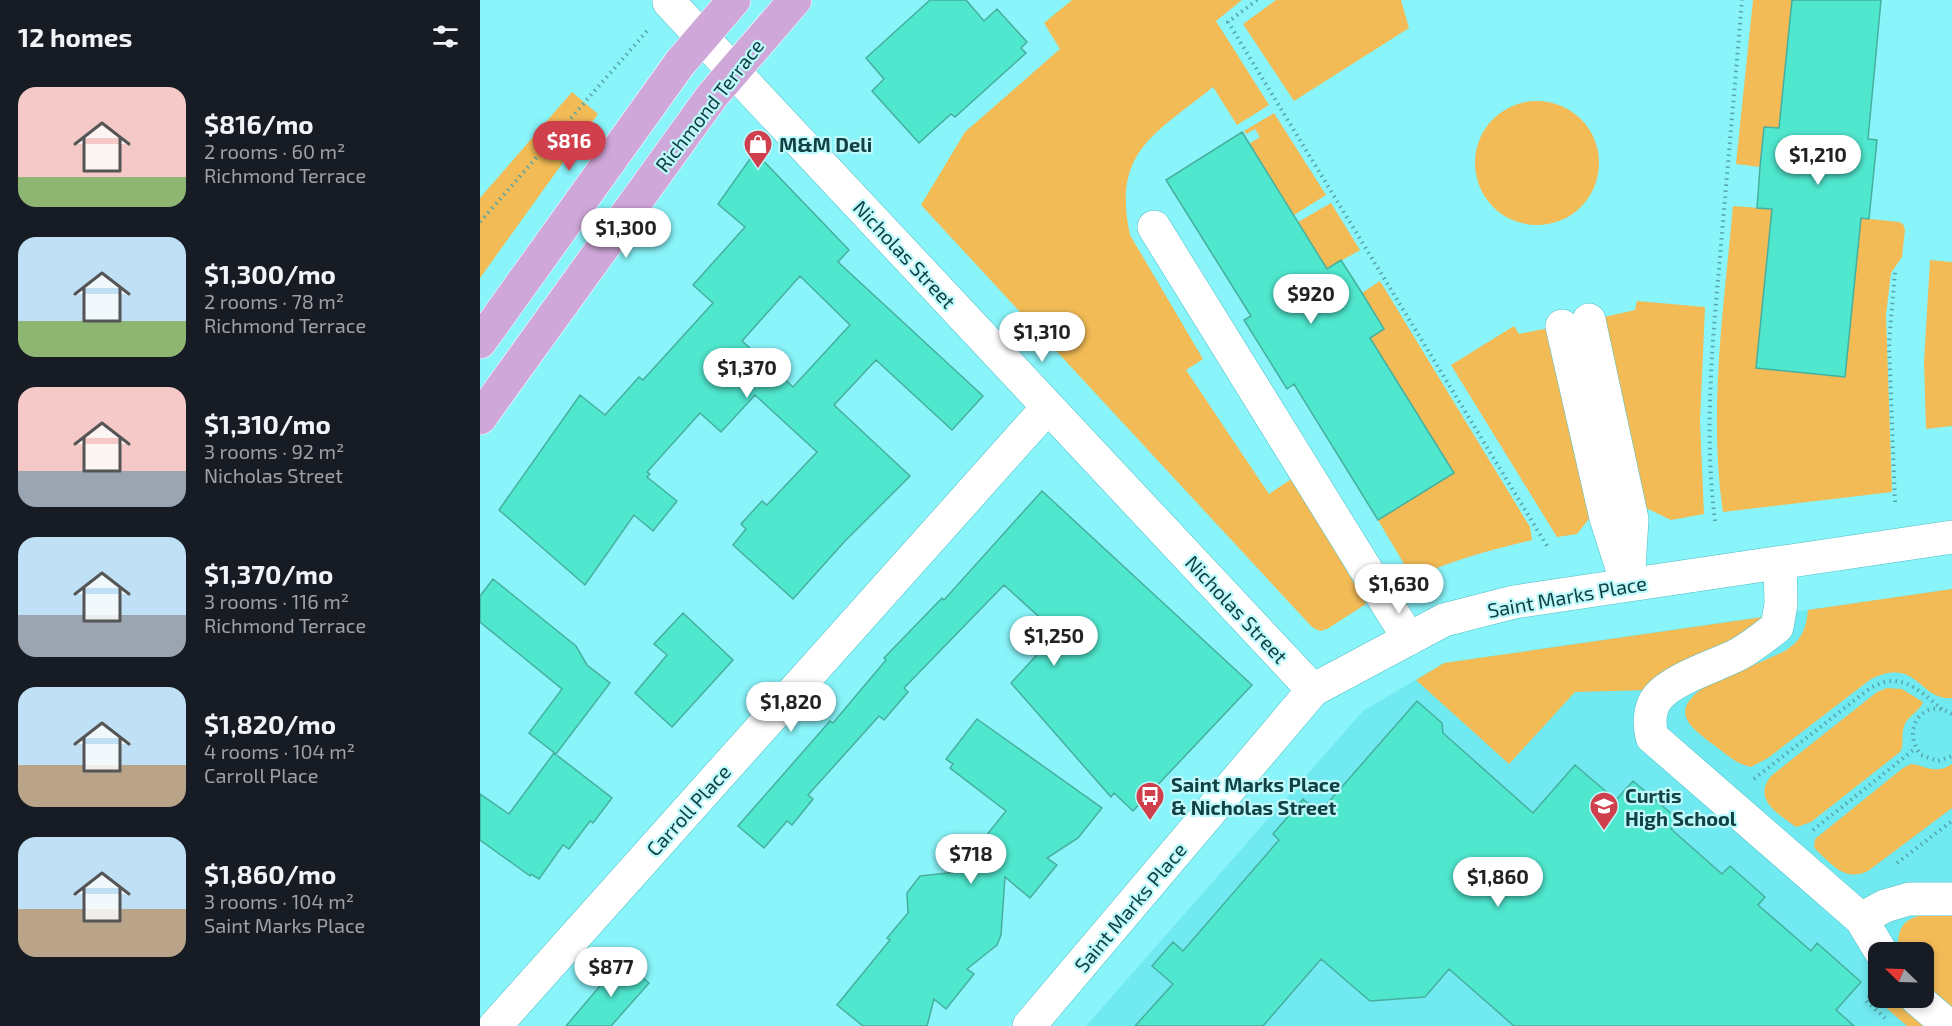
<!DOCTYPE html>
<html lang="en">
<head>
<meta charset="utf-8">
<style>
  body { margin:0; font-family:"Exo 2",sans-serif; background:#20242c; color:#f1f3f6; height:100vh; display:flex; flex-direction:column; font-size:22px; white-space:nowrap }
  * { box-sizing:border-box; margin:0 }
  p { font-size:20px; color:#9ea1a6 }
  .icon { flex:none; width:33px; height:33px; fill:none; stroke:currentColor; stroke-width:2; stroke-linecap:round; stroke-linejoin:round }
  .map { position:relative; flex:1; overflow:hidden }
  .side { display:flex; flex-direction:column; background:#171b24; width:480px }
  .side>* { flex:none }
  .needle { width:39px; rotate:293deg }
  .buttons { position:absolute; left:1388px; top:942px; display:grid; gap:12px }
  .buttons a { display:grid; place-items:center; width:66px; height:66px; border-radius:12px; background:#171b24; box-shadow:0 3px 9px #0003; font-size:30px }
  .price { position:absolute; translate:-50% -51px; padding:0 14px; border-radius:21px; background:#fff; color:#222; font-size:20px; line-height:39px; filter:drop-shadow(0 2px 3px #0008) }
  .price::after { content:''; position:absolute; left:50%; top:36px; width:18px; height:14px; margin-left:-9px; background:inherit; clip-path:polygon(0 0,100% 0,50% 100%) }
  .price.active { background:#d0404c; color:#fff }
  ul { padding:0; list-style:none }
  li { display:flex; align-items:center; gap:18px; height:150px; padding:0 18px }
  li span { display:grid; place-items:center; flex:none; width:168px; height:120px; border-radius:18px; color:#555 }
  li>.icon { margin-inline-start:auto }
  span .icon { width:72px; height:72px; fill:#fffc; stroke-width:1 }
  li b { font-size:26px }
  h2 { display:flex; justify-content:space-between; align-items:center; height:72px; padding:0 18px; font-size:26px }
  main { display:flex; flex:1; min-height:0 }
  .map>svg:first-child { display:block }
</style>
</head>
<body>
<main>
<section class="side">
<h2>12 homes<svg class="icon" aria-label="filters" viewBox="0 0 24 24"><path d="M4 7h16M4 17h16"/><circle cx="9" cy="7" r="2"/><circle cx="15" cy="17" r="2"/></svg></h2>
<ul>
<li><span style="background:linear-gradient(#f6c9c9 75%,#8fb573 0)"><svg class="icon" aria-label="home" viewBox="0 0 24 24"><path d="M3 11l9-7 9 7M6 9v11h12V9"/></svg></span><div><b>$816/mo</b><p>2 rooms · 60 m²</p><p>Richmond Terrace</p></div></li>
<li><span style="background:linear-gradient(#bfe0f5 70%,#8fb573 0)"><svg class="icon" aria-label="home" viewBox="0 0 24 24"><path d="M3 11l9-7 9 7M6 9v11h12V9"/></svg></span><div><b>$1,300/mo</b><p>2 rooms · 78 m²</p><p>Richmond Terrace</p></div></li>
<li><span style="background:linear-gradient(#f6c9c9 70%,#9aa5b1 0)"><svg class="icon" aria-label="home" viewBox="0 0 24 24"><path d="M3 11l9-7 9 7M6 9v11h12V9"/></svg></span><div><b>$1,310/mo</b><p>3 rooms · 92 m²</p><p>Nicholas Street</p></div></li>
<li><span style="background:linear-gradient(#bfe0f5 65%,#9aa5b1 0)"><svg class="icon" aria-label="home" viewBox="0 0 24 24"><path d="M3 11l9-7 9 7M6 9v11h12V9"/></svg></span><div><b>$1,370/mo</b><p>3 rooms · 116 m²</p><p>Richmond Terrace</p></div></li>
<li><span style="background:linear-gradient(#bfe0f5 65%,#b9a48a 0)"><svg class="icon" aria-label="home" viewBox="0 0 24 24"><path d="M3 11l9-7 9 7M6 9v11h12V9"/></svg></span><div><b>$1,820/mo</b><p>4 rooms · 104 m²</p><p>Carroll Place</p></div></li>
<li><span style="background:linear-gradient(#bfe0f5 60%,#b9a48a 0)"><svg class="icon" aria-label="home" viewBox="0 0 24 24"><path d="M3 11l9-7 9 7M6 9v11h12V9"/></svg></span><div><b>$1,860/mo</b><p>3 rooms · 104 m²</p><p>Saint Marks Place</p></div></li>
</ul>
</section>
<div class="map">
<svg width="1472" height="1026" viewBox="0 0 1472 1026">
  <rect width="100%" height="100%" fill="#89f4fa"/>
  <path fill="#70e9f0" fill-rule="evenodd" d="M1472,589V1026H606L883,711L964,663ZM1398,952H1443V998H1398Z"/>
  <path fill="#f2bb56" d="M592,0H762L736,21L789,105L757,125L733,87C675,134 632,151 650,235L723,359L706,370L789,494L813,478L886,604L847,629L840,631L832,627L441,205L485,132L580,49L564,23Z
    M796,0H921L929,28L814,101L763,24Z
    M1273,0H1312L1299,128L1284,127L1280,167L1256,164Z
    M92,92L118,114L0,278V198Z
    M995 163a62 62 0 1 1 124 0a62 62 0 1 1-124 0Z
    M794,113L846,195L814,215L769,144L780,137L775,129L766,134L764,131Z
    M851,203L880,250L847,269L818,222Z
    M1253,206L1292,209L1277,368L1365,377L1381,218L1419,222L1423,224L1425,230L1422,257L1411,273L1406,315L1412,492L1243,512C1228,412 1244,306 1253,206Z
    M1450,260L1472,262V426L1446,429L1444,362Z
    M900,281L1050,527L1052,540C1012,550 970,560 933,579L898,520L974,473L890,338L904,328L882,293Z
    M1157,301L1225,307L1220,422L1224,514L1191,520L1166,508L1120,318L1155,310Z
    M1034,326L1039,334L1069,328L1112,515L1097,534L1077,537L971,365Z
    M1472,589V698C1439,701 1438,656 1391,679L1288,758L1271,767C1256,764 1246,754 1234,745C1210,727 1189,712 1223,688L1305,651C1322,640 1326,629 1328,610Z
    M1283,617L1282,621L1168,690L1095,692L1029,764L936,680L964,663Z
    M1407,688L1422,689L1443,702C1441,710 1429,715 1425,724C1420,734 1425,744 1420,752L1331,822L1317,827L1313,825C1296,812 1273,799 1291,776L1397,692Z
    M1431,764C1447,766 1455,775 1472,764V808L1388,871C1365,882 1353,865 1337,851L1334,847L1335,839L1423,768Z
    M1472,912V1017L1443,991V952H1419C1413,913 1443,914 1472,912Z
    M1407,998H1422L1454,1026H1427L1402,1004Z"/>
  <path fill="#50e7cf" stroke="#46af9d" stroke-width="1.5" fill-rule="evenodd" d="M450,0H486L504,21L517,9L547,42L541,48L546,53L475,117L471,114L439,143L392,91L404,79L386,58Z
    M1312,0H1401L1388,139L1397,140L1389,219L1381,218L1365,377L1276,368L1292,209L1277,208L1280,167L1284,127L1299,128Z
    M762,132L847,269L861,260L882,293L904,329L890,338L974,473L898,520L814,384L807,389L764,320L771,316L686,180Z
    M275,152L369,250L358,262L503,396L472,430L396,360L354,405L430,476L365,541L313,599L253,545L266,529L261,524L282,501L287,505L337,452L275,395L241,432L220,413L167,472L170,474L167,477L197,501L173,531L154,515L105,585L19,510L100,395L125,415L159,377L163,380L233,303L213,285L265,227L238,204ZM320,276L370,325L313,387L262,341Z
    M562,491L772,685L653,811L634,793L631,797L531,683L577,633L524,585L424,688L428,692L404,720L399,716L328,795L333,799L312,825L307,821L284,848L258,826L350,721L353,723L406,660L404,658L462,598L464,600Z
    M13,579L96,646L107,665L130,683L76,754L49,733L82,689L0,622V596Z
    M203,613L253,660L192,727L155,693L187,655L174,644Z
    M937,701L962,723L963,733L1053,813L1095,765L1136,800L1153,781L1199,820L1191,829L1242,874L1250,866L1285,897L1278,905L1331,951L1337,943L1381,982L1356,1010L1374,1026H1034L969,969L945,997L890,1001L841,959L783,1026H655L693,984L672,966L693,942L703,951L799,840L793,834L823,799L839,813Z
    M497,719L622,808L598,838L567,858L577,865L550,898L525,877L521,935L517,945L487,969L494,974L466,1009L454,999L447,1026H383L357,1005L410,940L407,938L428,913L427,893L440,876L477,872L526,811L470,768L473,764L466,759Z
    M74,753L132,798L113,823L110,821L89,849L83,845L59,879L51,874L50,876L0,840V794L29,814Z
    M142,960L169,983L131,1026H86Z"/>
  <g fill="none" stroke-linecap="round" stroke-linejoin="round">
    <g stroke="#50bec4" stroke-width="34">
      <path id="minor" d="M189,2L833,690
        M674,227L929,639
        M1109,320L1152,519L1148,585
        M1082,326L1126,518L1142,568
        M1300,563L1301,604L1297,627C1285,636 1273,646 1259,654C1238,665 1192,679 1178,697C1169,708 1169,724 1172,737L1381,919L1401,952
        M1381,919L1405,906L1429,899H1472
        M1436,998L1469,1026
        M15,1026L568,407
        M549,1026L833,690L964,620L1034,602L1472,537"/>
    </g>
    <g stroke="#fff" stroke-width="34">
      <path id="major" d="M0,342L200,63L254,0
        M0,418L232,96L315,0"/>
    </g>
    <path stroke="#55a6ab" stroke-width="4" stroke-dasharray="1.5 4.5" stroke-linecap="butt" d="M777,0L748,22L1067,546
      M0,222L167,31
      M1415,502L1409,343L1415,272
      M1235,521C1224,433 1232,345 1240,258C1247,172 1255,86 1262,0
      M1472,714C1444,696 1420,729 1441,755L1458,761L1472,756
      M1274,779L1385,692C1418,668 1436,688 1462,709
      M1333,830L1436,748
      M1417,863L1472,821
      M1397,987L1386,1001L1405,1018"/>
    <use href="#minor" stroke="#fff" stroke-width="33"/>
    <use href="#major" stroke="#d0a7d9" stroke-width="33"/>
  </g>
  <defs>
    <g id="shop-pin" transform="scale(1.5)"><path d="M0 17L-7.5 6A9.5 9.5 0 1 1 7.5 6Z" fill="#d0404c" stroke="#bef9fc"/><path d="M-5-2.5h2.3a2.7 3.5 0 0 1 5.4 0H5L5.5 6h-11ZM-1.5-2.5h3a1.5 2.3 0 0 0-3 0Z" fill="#fff"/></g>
    <g id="bus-pin" transform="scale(1.5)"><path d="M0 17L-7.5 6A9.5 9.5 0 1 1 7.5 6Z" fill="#d0404c" stroke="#bef9fc"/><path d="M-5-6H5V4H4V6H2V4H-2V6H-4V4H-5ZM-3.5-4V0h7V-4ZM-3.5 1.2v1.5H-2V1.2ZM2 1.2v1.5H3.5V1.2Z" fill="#fff"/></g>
    <g id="school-pin" transform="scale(1.5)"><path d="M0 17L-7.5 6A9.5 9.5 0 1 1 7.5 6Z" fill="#d0404c" stroke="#bef9fc"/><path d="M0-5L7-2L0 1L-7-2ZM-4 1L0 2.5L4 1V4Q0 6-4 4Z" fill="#fff"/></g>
  </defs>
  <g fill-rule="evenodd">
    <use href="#shop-pin" x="278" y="144"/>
    <use href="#bus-pin" x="670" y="796"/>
    <use href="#school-pin" x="1124" y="806"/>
  </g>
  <g text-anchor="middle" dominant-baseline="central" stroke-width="4.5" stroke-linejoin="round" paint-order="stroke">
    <g font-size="20" fill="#124144" stroke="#bef9fc">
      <text transform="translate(229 105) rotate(-52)">Richmond Terrace</text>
      <text transform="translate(425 254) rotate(47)">Nicholas Street</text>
      <text transform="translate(1087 596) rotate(-10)">Saint Marks Place</text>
      <text transform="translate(757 609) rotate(47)">Nicholas Street</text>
      <text transform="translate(208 810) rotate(-48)">Carroll Place</text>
      <text transform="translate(650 907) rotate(-50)">Saint Marks Place</text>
    </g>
    <g font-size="20" font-weight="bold" fill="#124144" stroke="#bef9fc" text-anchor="start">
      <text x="299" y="144">M&amp;M Deli</text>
      <text x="691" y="784">Saint Marks Place<tspan x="691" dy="23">&amp; Nicholas Street</tspan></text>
      <text x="1145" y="795">Curtis<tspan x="1145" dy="23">High School</tspan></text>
    </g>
  </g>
</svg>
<div class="buttons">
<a><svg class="needle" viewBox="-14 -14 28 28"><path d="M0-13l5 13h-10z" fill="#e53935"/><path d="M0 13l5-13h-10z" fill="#9ea1a6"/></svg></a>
</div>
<b class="price active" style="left:89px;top:172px">$816</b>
<b class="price" style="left:1338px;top:186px">$1,210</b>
<b class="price" style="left:146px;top:259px">$1,300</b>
<b class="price" style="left:831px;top:325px">$920</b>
<b class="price" style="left:562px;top:363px">$1,310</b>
<b class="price" style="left:267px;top:399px">$1,370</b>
<b class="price" style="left:919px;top:615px">$1,630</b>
<b class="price" style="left:574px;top:667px">$1,250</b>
<b class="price" style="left:311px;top:733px">$1,820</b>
<b class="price" style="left:491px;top:885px">$718</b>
<b class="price" style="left:1018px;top:908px">$1,860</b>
<b class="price" style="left:131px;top:998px">$877</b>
</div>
</main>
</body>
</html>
